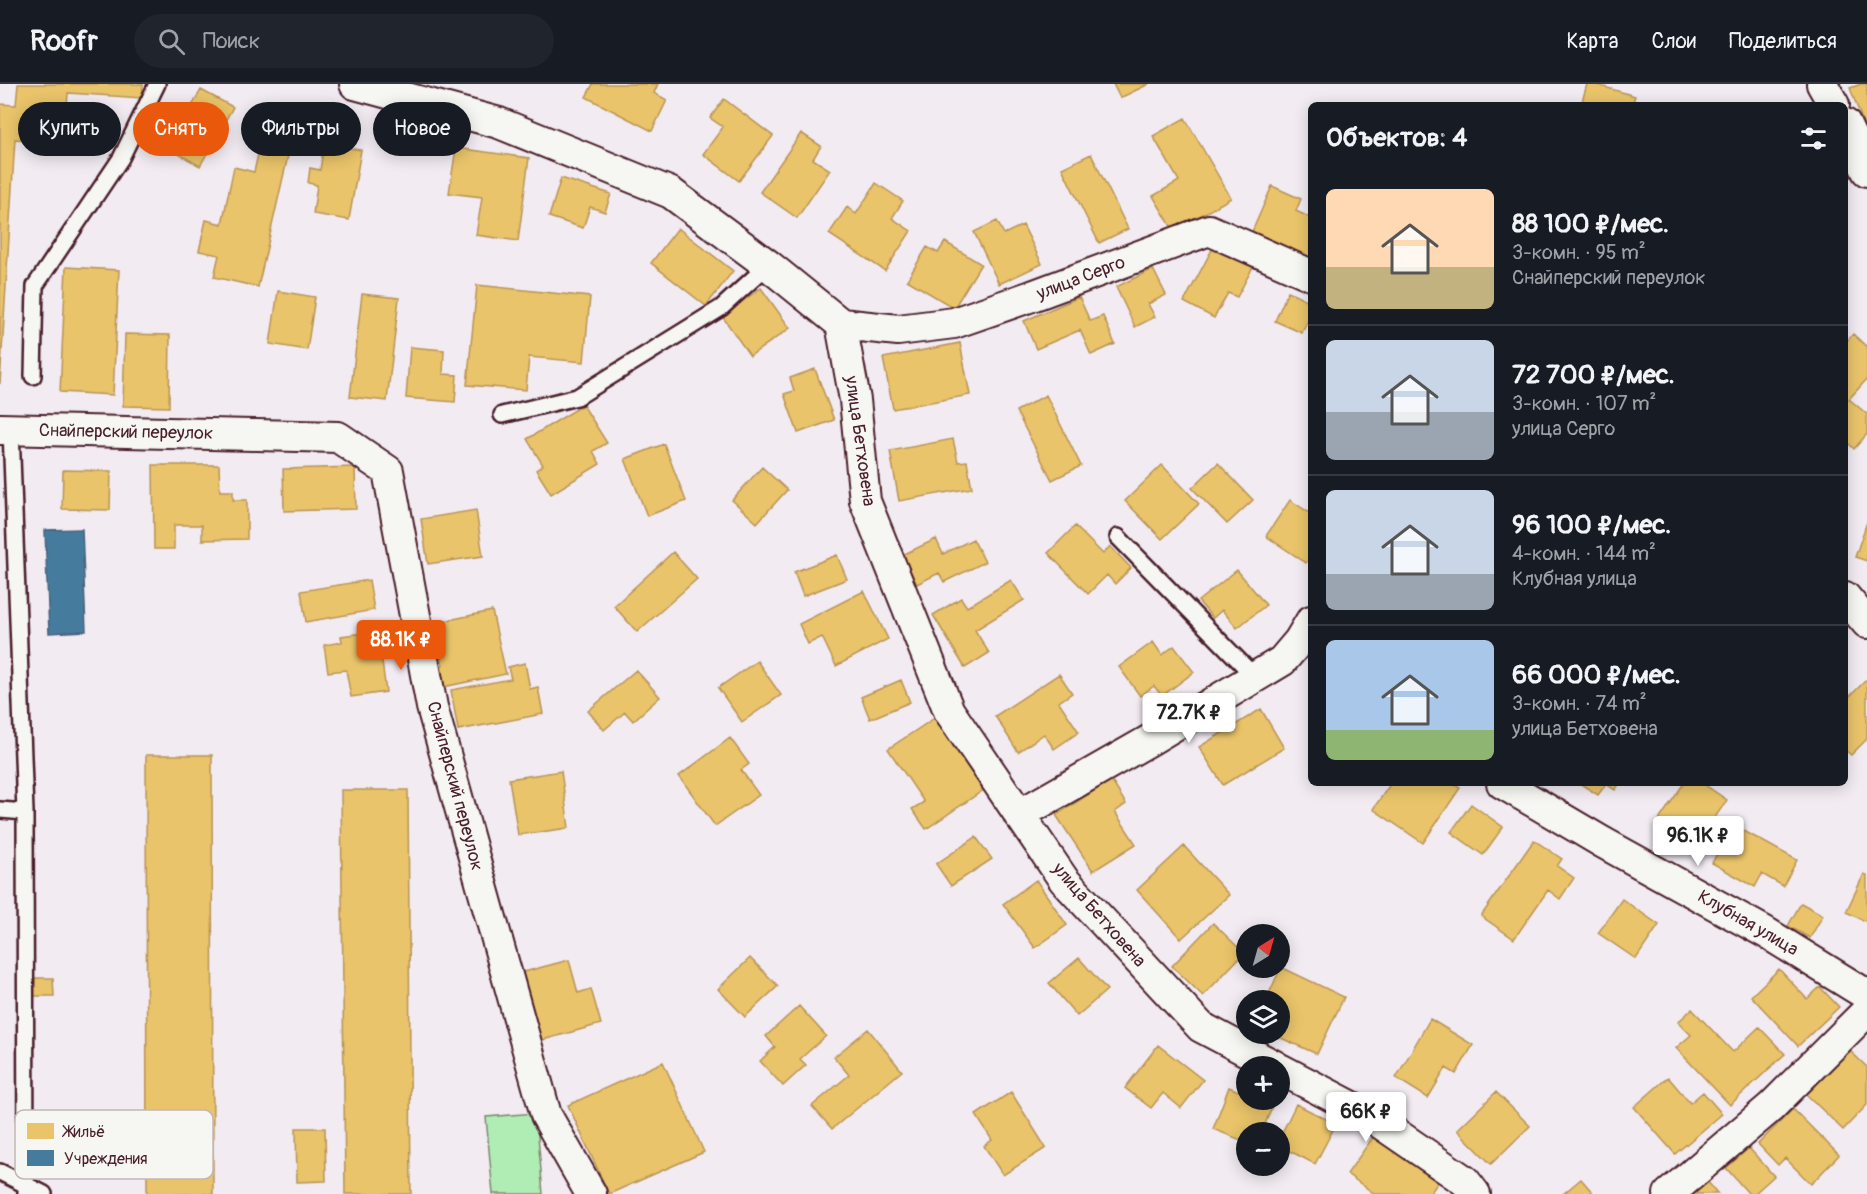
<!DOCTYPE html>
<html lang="ru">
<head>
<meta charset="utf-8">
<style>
  body { margin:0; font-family:Pangolin,sans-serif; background:#20242c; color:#f1f3f6; height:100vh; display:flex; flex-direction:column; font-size:22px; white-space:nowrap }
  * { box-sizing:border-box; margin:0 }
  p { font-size:20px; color:#9ea1a6 }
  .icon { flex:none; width:33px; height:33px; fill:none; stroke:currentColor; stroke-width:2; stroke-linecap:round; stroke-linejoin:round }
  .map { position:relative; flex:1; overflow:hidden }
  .side { position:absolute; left:1308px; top:18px; width:540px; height:684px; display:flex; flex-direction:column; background:#171b24; border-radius:9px; box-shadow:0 3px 15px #0003 }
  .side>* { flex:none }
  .guide { position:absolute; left:18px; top:18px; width:570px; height:54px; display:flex; gap:12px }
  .needle { width:39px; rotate:37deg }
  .tools { position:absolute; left:1236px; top:840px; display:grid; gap:12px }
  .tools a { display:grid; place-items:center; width:54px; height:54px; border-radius:50%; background:#171b24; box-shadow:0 3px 15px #0003; font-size:30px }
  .price { position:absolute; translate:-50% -51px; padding:0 14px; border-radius:6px; background:#fff; color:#222; font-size:20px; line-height:39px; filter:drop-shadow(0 2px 3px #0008) }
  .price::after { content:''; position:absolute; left:50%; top:36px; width:18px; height:14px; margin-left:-9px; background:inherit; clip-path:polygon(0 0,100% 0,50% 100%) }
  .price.on { background:#ea580c; color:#fff }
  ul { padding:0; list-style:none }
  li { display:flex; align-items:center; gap:18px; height:150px; padding:0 18px }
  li+li { border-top:2px solid #363941 }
  li span { display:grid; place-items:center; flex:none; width:168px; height:120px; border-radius:9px; color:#555 }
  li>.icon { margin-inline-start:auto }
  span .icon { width:72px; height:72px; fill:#fffc; stroke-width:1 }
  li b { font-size:26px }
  h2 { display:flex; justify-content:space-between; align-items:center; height:72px; padding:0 18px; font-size:26px }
  .pill { padding:0 21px; border-radius:27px; background:#171b24; box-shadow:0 3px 15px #0003; font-size:21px; line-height:54px }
  .pill.on { background:#ea580c; color:#fff }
  header { display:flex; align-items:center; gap:36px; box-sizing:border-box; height:84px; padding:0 30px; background:#171b24; border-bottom:2px solid #363941 }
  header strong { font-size:28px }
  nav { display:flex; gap:33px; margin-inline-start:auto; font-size:21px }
  .search { width:420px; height:54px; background:#20242c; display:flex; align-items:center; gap:15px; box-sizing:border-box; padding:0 21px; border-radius:33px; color:#9ea1a6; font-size:22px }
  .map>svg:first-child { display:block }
</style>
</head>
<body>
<header>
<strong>Roofr</strong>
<div class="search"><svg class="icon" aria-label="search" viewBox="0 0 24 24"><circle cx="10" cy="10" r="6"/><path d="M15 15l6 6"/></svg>Поиск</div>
<nav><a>Карта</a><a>Слои</a><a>Поделиться</a></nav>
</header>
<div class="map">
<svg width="1867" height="1110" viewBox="0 0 1867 1110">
  <rect width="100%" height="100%" fill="#f2ecf2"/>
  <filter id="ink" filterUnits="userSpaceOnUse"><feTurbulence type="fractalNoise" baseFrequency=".0167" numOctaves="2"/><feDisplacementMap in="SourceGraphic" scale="12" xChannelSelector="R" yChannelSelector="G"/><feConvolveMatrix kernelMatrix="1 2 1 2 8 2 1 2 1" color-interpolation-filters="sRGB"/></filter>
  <g filter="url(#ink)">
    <path fill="#b0edb4" stroke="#7d8670" stroke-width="1.5" d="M536,1029L543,1110H493L486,1033Z"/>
    <path fill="#e9c46a" stroke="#b99257" stroke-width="1.5" d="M18,0H143L142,14L68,9L67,23L76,24L74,59L15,55L0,300V20L16,21Z
      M593,0H658L654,9L667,16L652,47L586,13Z
      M1113,0H1149L1120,14Z
      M1587,0H1594L1635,12L1632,21H1581Z
      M1861,0H1867V40L1864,41L1850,4Z
      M201,6L233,23L200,82L168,64Z
      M724,15L773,52L739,97L703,70L723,43L710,34Z
      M1185,34L1231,114L1174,147L1153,112L1179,97L1153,52Z
      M266,35L295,41L258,203L214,193L219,171L199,167L206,136L222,140L234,83L254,88Z
      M801,49L821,62L813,75L830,86L797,134L760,108Z
      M324,60L361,66L349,136L313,130L317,101L308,99L310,84L320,86Z
      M456,64L529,74L518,157L476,151L482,113L449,109Z
      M1091,70L1128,145L1099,159L1062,84Z
      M561,94L611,110L605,128L590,123L583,144L549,133Z
      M876,99L903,117L892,134L911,147L885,187L829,150L847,123L856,130Z
      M1272,102L1301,115L1296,127L1311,134V176L1251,150Z
      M997,137L1004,150L1023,141L1042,180L999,200L974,148Z
      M678,144L733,187L706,222L651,179Z
      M945,158L981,180L954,224L907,196L927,163L938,169Z
      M1216,158L1255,179L1237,213L1228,209L1214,234L1184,218Z
      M66,183L119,186L113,311L60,308Z
      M1153,185L1166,211L1148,220L1155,233L1135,243L1116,203Z
      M477,201L590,213L584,278L529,273L526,306L467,301Z
      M761,204L790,244L750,272L722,232Z
      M278,207L315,213L307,266L270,260Z
      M1288,207L1311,218V230L1302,249L1275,237Z
      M362,210L399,214L387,317L350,313Z
      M1079,213L1090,237L1103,232L1115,260L1091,271L1080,246L1036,265L1024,237Z
      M125,250L170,251L169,323L123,322Z
      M1853,250L1867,263V295L1849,315L1867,330V350L1854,365L1845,356V259Z
      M960,259L970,311L893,325L883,274Z
      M410,263L444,266L443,290L457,291L455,318L406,314Z
      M815,285L834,336L798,349L784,310L794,307L790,294Z
      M1046,311L1081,382L1052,396L1016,327Z
      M583,321L607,359L593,367L600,380L551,410L536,386L543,381L527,355Z
      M953,355L958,378L967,377L972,404L899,417L890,367Z
      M664,360L686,417L647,432L625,375Z
      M1218,379L1253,416L1227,440L1192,404Z
      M153,381H219L220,407H233V416H247V455L202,456V441H174V465H154Z
      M1162,381L1199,420L1162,455L1125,417Z
      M355,383L356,425L284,427L283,385Z
      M762,383L787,406L757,439L732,416Z
      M63,386L111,387L110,426L62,425Z
      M1290,416L1311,430V472L1306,479L1266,452Z
      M476,426L483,472L428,480L421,435Z
      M1867,438V477L1855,473Z
      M1075,442L1103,470L1110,462L1131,484L1115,500L1107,491L1088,510L1048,469Z
      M936,455L943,470L973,455L985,478L944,498L939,489L917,500L902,471Z
      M673,468L697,495L637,548L614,522Z
      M837,471L847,495L803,512L794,488Z
      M1237,486L1266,521L1237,544L1222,526L1213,534L1198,517Z
      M369,496L374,526L306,538L301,507Z
      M1011,496L1024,516L975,546L989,569L965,584L933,531L961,514L967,523Z
      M864,507L888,555L836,582L822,553L808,560L799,540Z
      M492,527L506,590L438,604L433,583L443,581L434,539Z
      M378,547L386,608L351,613L346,586L328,588L324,561L342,558L341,552Z
      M1153,558L1162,571L1174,562L1194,588L1162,612L1154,602L1140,612L1119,583Z
      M757,577L781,611L742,638L718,604Z
      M525,579L530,605L538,603L543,630L458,646L451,606L511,595L508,583Z
      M636,586L660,613L633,637L625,628L604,646L588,627Z
      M1059,590L1072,609L1059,618L1079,648L1054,665L1044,650L1018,668L995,632Z
      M1867,595V655L1851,671L1845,666V617Z
      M901,596L910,618L870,635L861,613Z
      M1261,625L1284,664L1223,701L1199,663Z
      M936,633L985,705L926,745L912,725L924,718L888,665Z
      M730,654L749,680L741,686L759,711L715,742L679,692Z
      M146,671H212L213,1110H147Z
      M561,687L569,744L518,751L509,695Z
      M1111,696L1126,720L1115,728L1136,760L1093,787L1056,731Z
      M1391,699H1452L1460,704L1423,759L1373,725Z
      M1579,699H1620L1615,706L1606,700L1598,711Z
      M1684,699H1702L1727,716L1696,761L1659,736Z
      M341,706H408L411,1110H345Z
      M1471,720L1503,743L1483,771L1451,748Z
      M1733,741L1797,776L1783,802L1762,790L1755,803L1712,779Z
      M976,753L992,775L951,802L936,780Z
      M1534,756L1562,775L1557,782L1574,794L1560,815L1548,806L1514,855L1481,832Z
      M1184,762L1229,811L1181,855L1137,806Z
      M1864,790L1867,791V838L1846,828Z
      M1036,796L1067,841L1035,864L1003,820Z
      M1622,815L1659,841L1636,875L1598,849Z
      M1801,819L1823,831L1810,854L1788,842Z
      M1213,839L1244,869L1203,912L1172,882Z
      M750,874L778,902L745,933L718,905Z
      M1079,874L1107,906L1077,932L1049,899Z
      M569,876L578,909L591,905L601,940L539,957L520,889Z
      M1281,883L1344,913L1317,970L1272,950H1280V916H1254L1257,909L1267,914Z
      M1779,885L1807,915L1820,903L1839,923L1798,962L1751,912Z
      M32,894H53L54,912H32Z
      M799,922L826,952L800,975L806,981L783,1002L760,977L775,963L766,952Z
      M1692,925L1733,968L1759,943L1785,970L1730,1021L1676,964L1691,951L1678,938Z
      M1430,935L1473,961L1456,990L1446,984L1428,1014L1396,994Z
      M868,945L902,987L832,1045L812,1022L849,991L834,973Z
      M1158,961L1203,996L1181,1024L1163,1009L1151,1024L1125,1004Z
      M1848,965L1867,983V1021L1843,1046L1805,1009Z
      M663,978L704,1068L609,1110L568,1021Z
      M1668,993L1690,1019L1703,1008L1722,1030L1675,1070L1634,1023Z
      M1229,1003L1246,1010V1016H1261L1273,1020L1262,1048H1246V1058L1213,1045Z
      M1011,1008L1046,1064L1003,1091L984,1062L992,1056L976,1031Z
      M1496,1008L1530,1042L1491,1080L1457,1046Z
      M1296,1020L1336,1040L1315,1080L1280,1062V1053Z
      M1793,1025L1839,1071L1811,1100L1785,1074L1778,1081L1758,1060Z
      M296,1044H325L326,1097L297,1098Z
      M1373,1053L1438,1098L1430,1110H1375L1347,1090Z
      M1749,1064L1774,1092L1754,1110H1749L1726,1084Z
      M1581,1095L1594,1110H1563Z
      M1707,1097L1718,1110H1691Z"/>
    <path fill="#457b9d" stroke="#465f7b" stroke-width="1.5" d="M82,445L86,547L49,549L45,446Z"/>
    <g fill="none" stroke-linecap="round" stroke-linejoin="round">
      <g stroke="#4a1f2b" stroke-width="20">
        <path id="lane" d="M33,292L35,202L121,74L157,0
          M502,331L577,313L721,224L768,181
          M11,345L25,728L26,1110
          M1118,453L1255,593
          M0,726L25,728
          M0,1088L44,1110"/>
      </g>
      <g stroke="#4a1f2b" stroke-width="34">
        <path id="street" d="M355,0L499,39L671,109L768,181L841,240L855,316L865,417L949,627L1064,796L1201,943L1275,982
          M1822,0L1834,21
          M1845,40L1867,87
          M841,240L898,246L954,239L1032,212L1209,146L1311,191
          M0,345L338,353L388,387L432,623L546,1031L591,1110
          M1845,513L1867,539
          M1502,699L1602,758L1765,848L1867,911
          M1019,731L1150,656L1282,577L1299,557L1311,537
          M1280,985L1370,1032L1465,1097L1475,1110
          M1669,1110L1771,1023L1867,927"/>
      </g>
      <use href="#lane" stroke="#f6f6f2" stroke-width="15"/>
      <use href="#street" stroke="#f6f6f2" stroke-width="30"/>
    </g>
  </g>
  <g text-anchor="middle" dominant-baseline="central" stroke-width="6" stroke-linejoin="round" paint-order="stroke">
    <g font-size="18" fill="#4a1f2b" stroke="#f6f6f2">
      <text transform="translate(1081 194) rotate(-21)">улица Серго</text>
      <text transform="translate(126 348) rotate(1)">Снайперский переулок</text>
      <text transform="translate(860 357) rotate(82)">улица Бетховена</text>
      <text transform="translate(455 702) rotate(75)">Снайперский переулок</text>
      <text transform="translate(1099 831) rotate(49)">улица Бетховена</text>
      <text transform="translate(1748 839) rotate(30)">Клубная улица</text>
    </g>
  </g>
  <rect x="15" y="1026" width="198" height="69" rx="9" fill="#f6f6f2" stroke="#c2b6b6" stroke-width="1.5"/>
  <rect x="27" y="1039" width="27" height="16" fill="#e9c46a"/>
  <rect x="27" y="1066" width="27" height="16" fill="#457b9d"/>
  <g font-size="16" fill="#4a1f2b">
    <text x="64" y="1053">Жильё</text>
    <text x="64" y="1080">Учреждения</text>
  </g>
</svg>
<div class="tools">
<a><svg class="needle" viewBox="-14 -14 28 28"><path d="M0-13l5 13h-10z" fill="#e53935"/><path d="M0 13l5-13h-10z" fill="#9ea1a6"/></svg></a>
<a><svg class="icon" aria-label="layers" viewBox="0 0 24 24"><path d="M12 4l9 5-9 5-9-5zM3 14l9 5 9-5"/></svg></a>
<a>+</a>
<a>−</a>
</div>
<b class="price on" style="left:401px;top:587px">88.1K ₽</b>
<b class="price" style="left:1189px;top:660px">72.7K ₽</b>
<b class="price" style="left:1698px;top:783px">96.1K ₽</b>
<b class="price" style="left:1366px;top:1059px">66K ₽</b>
<div class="guide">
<a class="pill">Купить</a>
<a class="pill on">Снять</a>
<a class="pill">Фильтры</a>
<a class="pill">Новое</a>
</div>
<section class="side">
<h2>Объектов: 4<svg class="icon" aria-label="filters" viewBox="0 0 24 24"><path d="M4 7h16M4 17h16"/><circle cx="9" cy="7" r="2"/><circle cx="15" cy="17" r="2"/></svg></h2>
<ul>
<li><span style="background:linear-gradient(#ffd9b3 65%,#c2b280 0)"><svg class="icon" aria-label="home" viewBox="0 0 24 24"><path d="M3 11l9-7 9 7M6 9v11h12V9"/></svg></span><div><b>88 100 ₽/мес.</b><p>3-комн. · 95 m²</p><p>Снайперский переулок</p></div></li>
<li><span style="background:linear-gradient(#c9d6e8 60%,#9aa5b1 0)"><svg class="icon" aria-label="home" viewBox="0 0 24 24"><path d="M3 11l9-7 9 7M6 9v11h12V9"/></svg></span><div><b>72 700 ₽/мес.</b><p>3-комн. · 107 m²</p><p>улица Серго</p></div></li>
<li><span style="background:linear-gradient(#c9d6e8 70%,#9aa5b1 0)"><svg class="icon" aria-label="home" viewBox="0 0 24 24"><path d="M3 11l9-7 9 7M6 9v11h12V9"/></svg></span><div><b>96 100 ₽/мес.</b><p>4-комн. · 144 m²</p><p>Клубная улица</p></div></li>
<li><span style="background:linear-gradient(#a9c7e8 75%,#8fb573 0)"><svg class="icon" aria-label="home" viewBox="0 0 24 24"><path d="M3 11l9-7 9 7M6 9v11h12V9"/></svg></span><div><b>66 000 ₽/мес.</b><p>3-комн. · 74 m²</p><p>улица Бетховена</p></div></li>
</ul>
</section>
</div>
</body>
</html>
